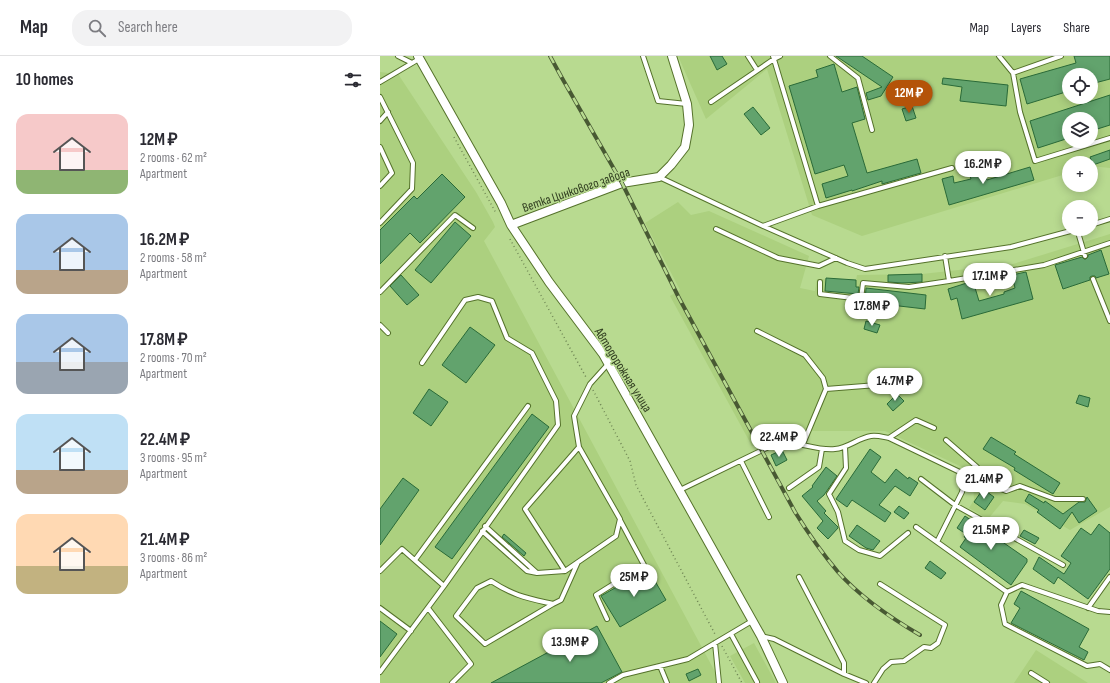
<!DOCTYPE html>
<html lang="en">
<head>
<meta charset="utf-8">
<style>
  body { margin:0; font-family:"Sofia Sans Condensed",sans-serif; background:#f2f2f3; color:#2b2b33; height:100vh; display:flex; flex-direction:column; font-size:15px; white-space:nowrap }
  * { box-sizing:border-box; margin:0 }
  p { font-size:13px; color:#7c7c81 }
  .icon { flex:none; width:22px; height:22px; fill:none; stroke:currentColor; stroke-width:2; stroke-linecap:round; stroke-linejoin:round }
  .map { position:relative; flex:1; overflow:hidden }
  .panel { display:flex; flex-direction:column; background:#fff; width:380px }
  .panel>* { flex:none }
  .controls { position:absolute; left:682px; top:12px; display:grid; gap:8px }
  .controls a { display:grid; place-items:center; width:36px; height:36px; border-radius:50%; background:#fff; box-shadow:0 2px 10px #0003; font-size:20px }
  .price { position:absolute; translate:-50% -34px; padding:0 9px; border-radius:14px; background:#fff; color:#222; font-size:13px; line-height:26px; filter:drop-shadow(0 1px 2px #0008) }
  .price::after { content:''; position:absolute; left:50%; top:24px; width:12px; height:9px; margin-left:-6px; background:inherit; clip-path:polygon(0 0,100% 0,50% 100%) }
  .price.on { background:#b45309; color:#fff }
  ul { padding:0; list-style:none }
  li { display:flex; align-items:center; gap:12px; height:100px; padding:0 16px }
  li span { display:grid; place-items:center; flex:none; width:112px; height:80px; border-radius:12px; color:#555 }
  li>.icon { margin-inline-start:auto }
  span .icon { width:48px; height:48px; fill:#fffc; stroke-width:1 }
  li b { font-size:17px }
  h2 { display:flex; justify-content:space-between; align-items:center; height:48px; padding:0 16px; font-size:17px }
  header { display:flex; align-items:center; gap:24px; box-sizing:border-box; height:56px; padding:0 20px; background:#fff; border-bottom:1px solid #e1e1e2 }
  header strong { font-size:19px }
  nav { display:flex; gap:22px; margin-inline-start:auto; font-size:14px }
  .search { width:280px; height:36px; background:#f2f2f3; display:flex; align-items:center; gap:10px; box-sizing:border-box; padding:0 14px; border-radius:16px; color:#7c7c81; font-size:15px }
  main { display:flex; flex:1; min-height:0 }
  .map>svg:first-child { display:block }
</style>
</head>
<body>
<header>
<strong>Map</strong>
<div class="search"><svg class="icon" aria-label="search" viewBox="0 0 24 24"><circle cx="10" cy="10" r="6"/><path d="M15 15l6 6"/></svg>Search here</div>
<nav><a>Map</a><a>Layers</a><a>Share</a></nav>
</header>
<main>
<section class="panel">
<h2>10 homes<svg class="icon" aria-label="filters" viewBox="0 0 24 24"><path d="M4 7h16M4 17h16"/><circle cx="9" cy="7" r="2"/><circle cx="15" cy="17" r="2"/></svg></h2>
<ul>
<li><span style="background:linear-gradient(#f6c9c9 70%,#8fb573 0)"><svg class="icon" aria-label="home" viewBox="0 0 24 24"><path d="M3 11l9-7 9 7M6 9v11h12V9"/></svg></span><div><b>12M ₽</b><p>2 rooms · 62 m²</p><p>Apartment</p></div></li>
<li><span style="background:linear-gradient(#a9c7e8 70%,#b9a48a 0)"><svg class="icon" aria-label="home" viewBox="0 0 24 24"><path d="M3 11l9-7 9 7M6 9v11h12V9"/></svg></span><div><b>16.2M ₽</b><p>2 rooms · 58 m²</p><p>Apartment</p></div></li>
<li><span style="background:linear-gradient(#a9c7e8 60%,#9aa5b1 0)"><svg class="icon" aria-label="home" viewBox="0 0 24 24"><path d="M3 11l9-7 9 7M6 9v11h12V9"/></svg></span><div><b>17.8M ₽</b><p>2 rooms · 70 m²</p><p>Apartment</p></div></li>
<li><span style="background:linear-gradient(#bfe0f5 70%,#b9a48a 0)"><svg class="icon" aria-label="home" viewBox="0 0 24 24"><path d="M3 11l9-7 9 7M6 9v11h12V9"/></svg></span><div><b>22.4M ₽</b><p>3 rooms · 95 m²</p><p>Apartment</p></div></li>
<li><span style="background:linear-gradient(#ffd9b3 65%,#c2b280 0)"><svg class="icon" aria-label="home" viewBox="0 0 24 24"><path d="M3 11l9-7 9 7M6 9v11h12V9"/></svg></span><div><b>21.4M ₽</b><p>3 rooms · 86 m²</p><p>Apartment</p></div></li>
</ul>
</section>
<div class="map">
<svg width="730" height="627" viewBox="0 0 730 627">
  <rect width="100%" height="100%" fill="#b8da90"/>
  <path fill="#acd07f" fill-rule="evenodd" d="M298,0H730V112L711,110V107H689V117L482,180L432,159L387,13L326,63ZM689,19H711V41H689ZM689,63H711V85H689Z
    M17,14L20,21L96,136L113,166L115,171L104,185L341,627H0V16L9,17Z
    M298,146L311,159L329,155L429,200L420,232L435,235L437,223L476,224L477,219L542,218L633,208L730,178V451L690,474L645,448L623,445L608,463L589,452L594,444L593,428L599,419L505,375H417L372,390L290,240L300,234L265,167Z
    M374,587L396,627H365L350,600Z
    M656,594L708,627H634Z"/>
  <path fill="#62a36d" stroke="#2a6a38" d="M330,0H342L347,8L337,14Z
    M456,0H482L513,21L501,40L488,44L486,37L502,31Z
    M694,0H730V23L711,28V19H689V35L647,48L640,23L696,7Z
    M454,8L462,36L477,31L485,63L472,67L487,117L537,103L541,117L502,128V125L472,135V134L446,142L442,128L468,120L464,109L435,118L409,30L438,21L436,14Z
    M563,22L628,29L626,50L580,45L582,31L562,28Z
    M730,39V69L711,75V63H689V82L658,92L650,65Z
    M532,50L536,62L526,65L522,53Z
    M373,51L390,72L381,79L364,58Z
    M730,94V103L713,109L710,101Z
    M650,111L654,124L569,149L562,123L573,120L574,127L591,123L589,117L603,112L607,124Z
    M62,118L85,141L40,187L30,177L0,208V174L34,140L37,143Z
    M75,166L91,180L51,227L35,214Z
    M721,194L729,218L716,222L715,220H712L710,221V224L683,233L675,209L702,201L704,203H706L708,201V199Z
    M646,216L653,243L582,263L577,242L571,244L568,233L593,225L599,245L624,238V236L635,232L632,219Z
    M542,218V226L522,227L508,226V219Z
    M21,219L39,239L27,249L10,230Z
    M446,222L476,224V231H479L478,238L445,235Z
    M486,232L546,239L545,253L485,246Z
    M486,265L500,269L497,277L484,273Z
    M90,271L115,289L86,327L62,309Z
    M49,333L68,346L51,370L33,357Z
    M517,338L524,345L513,355L507,348Z
    M699,339L710,342L708,351L696,347Z
    M152,358L169,371L72,503L55,491Z
    M611,381L636,396L634,398L680,427L673,438L634,414L635,412L603,393Z
    M490,393L501,401L491,416L505,427L516,413L528,423L529,421L538,427L530,440L515,430L499,449L511,457L505,466L472,444L467,451L456,443Z
    M402,394L407,404L396,410L391,399Z
    M446,411L457,420L444,439L437,445L446,455L444,457L458,471V472L448,483L437,472L443,465L422,440L433,431L432,430Z
    M23,422L39,434L0,489V453Z
    M603,433L614,441L605,454L594,446Z
    M649,438L664,447L665,445L683,458L699,446H705L707,441L717,455L699,467L692,456L680,473L657,456L659,454L645,445Z
    M519,450L529,457L524,463L514,456Z
    M585,460L647,503V506L631,529L580,491L586,482L584,481L586,478L577,472Z
    M719,468L730,477V513L708,543L678,521L674,528L653,513L659,501L684,518L691,507L681,500L701,472L711,479Z
    M477,469L500,485L493,494L486,492L469,480Z
    M644,474L659,482L655,488L640,480Z
    M124,478L146,497L144,500L122,481Z
    M550,505L566,517L561,523L545,512Z
    M268,513L286,544L240,571L221,540Z
    M641,535L709,573L699,591L708,596L704,604L631,567L640,552L634,548Z
    M0,565L17,578L0,601Z
    M217,570L242,616L221,627H111Z
    M318,613L321,619L309,625L306,618Z"/>
  <g fill="none" stroke-linecap="round" stroke-linejoin="round">
    <g stroke="#55722b" stroke-width="6">
      <path id="service" d="M18,0L32,7
        M263,0L278,45L307,48
        M368,0L377,14
        M393,0L438,150
        M450,0L478,22L492,74
        M619,0L633,17L640,56L655,105L730,82
        M633,17L681,0
        M0,26L39,3
        M0,41L33,107L32,133L0,167
        M331,46L394,3L400,0
        M0,65L8,56
        M0,91L12,117L0,130
        M279,121L383,170L467,207L485,213L631,191L698,173
        M711,169L730,163
        M383,170L438,150L572,112
        M336,173L398,202L439,210L456,202
        M697,173L705,200
        M565,200L569,225
        M713,223L730,265
        M440,226V238L481,243L483,227L529,231L569,225L664,209L730,187
        M0,236L75,159L93,172
        M0,269L8,277
        M377,275L425,299L443,322L446,333L423,388
        M446,333L497,329
        M509,382L536,364L554,372
        M566,384L597,411L610,428
        M465,391L466,412L449,438L458,456L465,485L479,494L500,500L528,477
        M361,405L389,461
        M586,419L626,435L640,430L675,443H703
        M541,423L575,449L683,509
        M409,432L439,411L442,393
        M300,434L399,386C418,385 436,395 455,393C468,392 478,382 491,380C497,379 503,381 509,382L586,419L582,436L557,486L536,471
        M102,475L147,515L157,517L105,470
        M557,486L627,536L642,529L718,555L730,556
        M35,504L148,350
        M0,515L22,493L64,530
        M185,515L145,453L199,391
        M157,517L185,515L236,480L240,463L199,391L194,360L210,328L228,308
        M419,521L464,607V618
        M627,536L621,549L625,568L707,610L720,608L730,614
        M173,548C147,542 134,540 111,525L97,532L76,560L105,588L173,548L181,544L198,506
        M0,552L31,575
        M48,552L91,608L72,627
        M708,552L730,521
        M227,563L216,539L264,509L240,464
        M351,578L377,626
        M381,580L394,583L464,618L486,627
        M335,587L339,627
        M280,610L287,627
        M0,616L64,530L178,369L176,345L152,297L127,282L112,245L98,241L85,244L42,307
        M651,617L667,627
        M229,627L243,619L308,603L372,565
        M494,627L503,613L511,606L524,605L544,591L551,592L558,587L565,569L500,528"/>
    </g>
    <g stroke="#55722b" stroke-width="10">
      <path id="minor" d="M38,0L121,147L131,169L169,226L223,298L381,580L403,627
        M131,169L242,127L279,121L291,109L305,91L309,69L307,48L292,0"/>
    </g>
    <path stroke="#6f8654" stroke-width="1.5" stroke-dasharray="1 3" stroke-linecap="butt" d="M74,81L116,157
      M130,183L207,323
      M213,334L250,405L256,429L336,580
      M342,590L362,627"/>
    <use href="#service" stroke="#fff" stroke-width="4"/>
    <use href="#minor" stroke="#fff" stroke-width="8"/>
    <g stroke="#485933" stroke-width="4">
      <path id="rail" d="M170,0L182,22L242,127L299,242L415,456C428,477 442,497 458,516C481,542 511,562 540,579"/>
    </g>
    <use href="#rail" stroke="#b8da90" stroke-width="2.5" stroke-dasharray="8" stroke-linecap="butt"/>
  </g>
  <g text-anchor="middle" dominant-baseline="central" stroke-width="3" stroke-linejoin="round" paint-order="stroke">
    <g font-size="13" fill="#313e20" stroke="#b8da90">
      <text transform="translate(196 134) rotate(-19)">Ветка Цинкового завода</text>
      <text transform="translate(243 314) rotate(58)">Автодорожная улица</text>
    </g>
  </g>
</svg>
<div class="controls">
<a><svg class="icon" aria-label="locate" viewBox="0 0 24 24"><circle cx="12" cy="12" r="6"/><path d="M12 2v4M12 18v4M2 12h4M18 12h4"/></svg></a>
<a><svg class="icon" aria-label="layers" viewBox="0 0 24 24"><path d="M12 4l9 5-9 5-9-5zM3 14l9 5 9-5"/></svg></a>
<a>+</a>
<a>−</a>
</div>
<b class="price on" style="left:529px;top:58px">12M ₽</b>
<b class="price" style="left:603px;top:129px">16.2M ₽</b>
<b class="price" style="left:610px;top:241px">17.1M ₽</b>
<b class="price" style="left:492px;top:271px">17.8M ₽</b>
<b class="price" style="left:515px;top:346px">14.7M ₽</b>
<b class="price" style="left:399px;top:402px">22.4M ₽</b>
<b class="price" style="left:604px;top:444px">21.4M ₽</b>
<b class="price" style="left:611px;top:495px">21.5M ₽</b>
<b class="price" style="left:254px;top:542px">25M ₽</b>
<b class="price" style="left:190px;top:607px">13.9M ₽</b>
</div>
</main>
</body>
</html>
